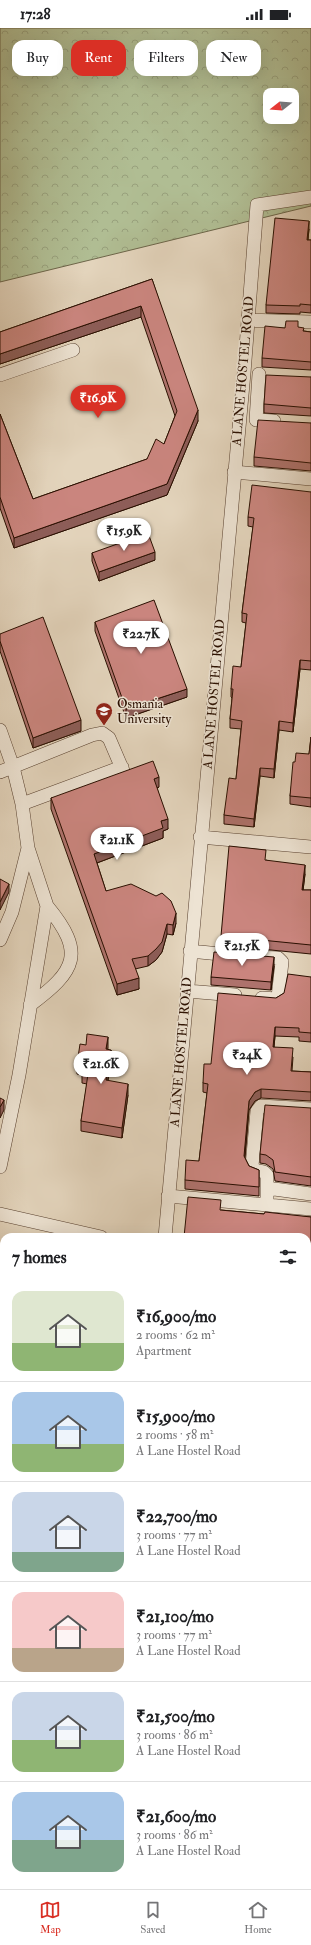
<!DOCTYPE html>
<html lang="en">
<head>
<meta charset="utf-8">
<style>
  body { margin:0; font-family:"IM FELL Double Pica",serif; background:#f6f6f6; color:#202124; height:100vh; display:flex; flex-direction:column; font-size:15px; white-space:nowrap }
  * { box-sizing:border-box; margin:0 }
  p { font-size:13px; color:#757577 }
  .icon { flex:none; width:22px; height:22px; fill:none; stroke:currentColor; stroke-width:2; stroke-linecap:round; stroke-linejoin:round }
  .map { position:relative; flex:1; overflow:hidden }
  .sheet { position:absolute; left:0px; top:1205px; width:311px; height:656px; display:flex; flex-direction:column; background:#fff; border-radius:12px 12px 0 0; box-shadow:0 4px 16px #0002 }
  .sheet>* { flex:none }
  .banner { position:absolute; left:12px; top:12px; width:287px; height:36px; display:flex; gap:8px }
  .needle { width:26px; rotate:253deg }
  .controls { position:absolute; left:263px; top:60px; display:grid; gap:8px }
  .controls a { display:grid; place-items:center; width:36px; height:36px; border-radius:8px; background:#fff; box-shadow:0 4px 16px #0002; font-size:20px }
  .price { position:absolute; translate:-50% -34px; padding:0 9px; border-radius:14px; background:#fff; color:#222; font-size:13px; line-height:26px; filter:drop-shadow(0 1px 2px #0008) }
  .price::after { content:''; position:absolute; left:50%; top:24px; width:12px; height:9px; margin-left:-6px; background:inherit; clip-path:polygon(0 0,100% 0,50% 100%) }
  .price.selected { background:#d93025; color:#fff }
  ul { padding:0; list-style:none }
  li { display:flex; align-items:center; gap:12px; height:100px; padding:0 12px }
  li+li { border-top:1px solid #e0e0e0 }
  li span { display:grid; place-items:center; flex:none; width:112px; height:80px; border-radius:12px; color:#555 }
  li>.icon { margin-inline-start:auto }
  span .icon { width:48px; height:48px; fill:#fffc; stroke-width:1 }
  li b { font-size:17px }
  h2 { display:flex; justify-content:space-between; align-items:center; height:48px; padding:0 12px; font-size:17px }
  .tag { padding:0 14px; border-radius:12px; background:#fff; box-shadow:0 4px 16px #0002; font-size:14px; line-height:36px }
  .tag.selected { background:#d93025; color:#fff }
  .status { display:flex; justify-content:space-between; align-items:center; height:28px; padding:0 20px; background:#fff; direction:ltr }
  .status svg { height:11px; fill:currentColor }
  .tab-bar { display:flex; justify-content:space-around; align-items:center; height:56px; border-top:1px solid #e0e0e0; background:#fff; font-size:11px; color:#757577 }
  .tab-bar a { display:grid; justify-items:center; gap:2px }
  .tab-bar .selected { color:#d93025 }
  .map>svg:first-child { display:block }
</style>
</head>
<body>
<div class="status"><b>17:28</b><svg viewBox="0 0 49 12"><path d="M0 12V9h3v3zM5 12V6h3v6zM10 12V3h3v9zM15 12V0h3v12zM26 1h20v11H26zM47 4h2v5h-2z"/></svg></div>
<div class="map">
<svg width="311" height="1861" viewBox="0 0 311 1861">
  <defs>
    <pattern id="forest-crowns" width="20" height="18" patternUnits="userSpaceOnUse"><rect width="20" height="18" fill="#b0bd93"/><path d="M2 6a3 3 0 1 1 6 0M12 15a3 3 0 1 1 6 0" fill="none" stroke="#98a17d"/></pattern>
  </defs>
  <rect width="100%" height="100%" fill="#e3d4bc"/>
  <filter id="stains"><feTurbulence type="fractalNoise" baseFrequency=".005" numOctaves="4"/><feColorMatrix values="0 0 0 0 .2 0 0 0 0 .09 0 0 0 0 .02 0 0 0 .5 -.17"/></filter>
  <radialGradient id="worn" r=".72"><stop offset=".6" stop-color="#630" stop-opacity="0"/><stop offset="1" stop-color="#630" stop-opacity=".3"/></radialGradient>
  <path fill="url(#forest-crowns)" stroke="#6d664a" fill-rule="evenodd" d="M0,0H311V178L0,254ZM270,67H292V89H270Z"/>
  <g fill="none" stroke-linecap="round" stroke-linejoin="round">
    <g stroke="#58402f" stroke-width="14">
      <path id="minor" d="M248,292L310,294
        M259,346L256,392L274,393
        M0,347L73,322
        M234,444L311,451
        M0,702L13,739L22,776L28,820L47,878L19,1047L0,1139
        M0,744L92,707L102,705L109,710L124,745
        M22,776L122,739
        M200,809L311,819
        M0,912L12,884L28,820
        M190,923L230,927
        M256,929L278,930L282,934L278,969L276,971L262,970
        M187,963L235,967
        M30,977C76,943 86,925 47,878
        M267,1160L311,1166
        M168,1168L311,1181
        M267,1177V1147L264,1144L255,1142L252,1138L257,1083L261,1078L311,1081
        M0,1186L101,1209
        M165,1209L244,345L257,177L311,169
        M0,1399L4,1392
        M0,1427L4,1422
        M0,1472L4,1475
        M0,1833L4,1834
        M74,1857L84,1861
        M19,1861L20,1857"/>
    </g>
    <g stroke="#2a0f00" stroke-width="18">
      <path id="major" d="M0,1407L4,1409
        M307,1634H311
        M307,1663L311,1658
        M307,1753L311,1765
        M307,1800L311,1815"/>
    </g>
    <use href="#minor" stroke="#ede3d3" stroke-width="13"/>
    <use href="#major" stroke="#e2ba7e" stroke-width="17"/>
    <path stroke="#2a0f00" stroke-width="3" stroke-dasharray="7 7" stroke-linecap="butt" d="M0,1746L4,1748
      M0,1760L4,1762
      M218,1857L227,1861
      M248,1857L257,1861"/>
  </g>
  <path fill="#ae726c" stroke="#2a0f00" d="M309,201L308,212H311V285L300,284V286L266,285V277Z
    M152,251L198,393L167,467L14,520L0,480V386L33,471L147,431L164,416L175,388L141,289L0,336V304Z
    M298,300L304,303L311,304V342L262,339V330Z
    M311,349V388L264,385V376Z
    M311,395V443L254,438V429Z
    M311,464V642L300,641L293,704L279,702L274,750L260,748L254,799L224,796V787L236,751L241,701L230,700V691L232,670L231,669V661L241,639L246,595L242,594V585L253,499L248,498V489Z
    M92,525L155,532L99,553L92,533Z
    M95,594L187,669L126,690L95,603Z
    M0,606L81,703L33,720L0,623Z
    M311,709V779L290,776V768L295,734L309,726Z
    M159,759L157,760L168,801L163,803V810L97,835L106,863L176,895L173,907L167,906L162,924L156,932L148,938L135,941L139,961L117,967L51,781V770Z
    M266,832L305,846L303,862H311V926L221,917V908Z
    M274,938L271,962L211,957V949Z
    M311,949V1014L299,1013V1009L275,1008L274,1019L293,1029L292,1043L311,1044V1073L261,1070L255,1073L249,1082L245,1130L249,1138L259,1142V1168L185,1161V1152L199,1133L207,1065L203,1064V1055L211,1036L276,970Z
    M108,1020L107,1021L111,1032L108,1053L128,1067L122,1110L81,1103V1093L87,1056L82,1055V1047L77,1046V1036Z
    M311,1080V1158L275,1153L273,1141L266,1136L260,1135V1126Z
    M221,1182L264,1186L311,1189V1236L307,1235V1209H184Z
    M307,1249L311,1250V1332L307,1331Z
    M307,1337L309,1338L311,1337V1383L307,1382Z
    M4,1348V1376H1V1370Z
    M4,1626V1693H3V1628Z
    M311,1663V1675L310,1672V1664Z
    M311,1718V1744L310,1743V1735Z
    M91,1857H161L166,1859L176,1861H92Z"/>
  <path fill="#8d5d58" stroke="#2a0f00" d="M309,193V201L307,220V212Z
    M141,278V289L0,336V326Z
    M198,382V393L167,467L14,520V510L167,456Z
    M155,524V532L99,553V544Z
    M300,632V641L293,704V695Z
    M187,661V669L126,690V681Z
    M81,692V703L33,720V710Z
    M279,693V702L274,750V741Z
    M260,740V748L254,799V791Z
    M159,749V759L154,761V751Z
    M168,791V801L163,803V810L94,836V826L161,793Z
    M305,837V846L302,871V862Z
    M9,856V864L0,882V874Z
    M176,885V895L173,907V897Z
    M167,896V906L162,924L156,932L148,938V928Z
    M274,929V938L271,962V954Z
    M139,950V961L117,967V956Z
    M275,999V1008L273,1028V1019Z
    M108,1009V1020L106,1031V1021Z
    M111,1022V1032L106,1063V1052Z
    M128,1056V1067L122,1110V1100Z
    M261,1061V1070L255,1073L249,1082L244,1137V1128L249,1073L255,1064Z
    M4,1072V1082L0,1090V1079Z
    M4,1498V1505L0,1510V1503Z
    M3,1684V1693L0,1697V1688Z"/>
  <path fill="#ca857e" stroke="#2a0f00" d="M275,190L309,193L307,212H311V277L300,276V278L266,277Z
    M152,251L198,382L167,456L14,510L0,469V386L33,471L147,431L156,411L164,416L177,383L141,278L0,326V304Z
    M286,293H298V299L304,300L303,303L311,304V334L262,330L265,298L285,300Z
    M266,347L311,349V380L264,376Z
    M258,392L311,395V435L254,429Z
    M252,457L311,464V633L300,632L293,695L279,693L274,741L260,740L254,791L224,787L229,750L236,751L242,693L230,691L233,661H231L233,638L241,639L247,586L242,585L254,490L248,489Z
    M148,505L155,524L99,544L92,525Z
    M154,572L187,661L126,681L95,594Z
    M43,589L81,692L33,710L0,613V606Z
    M311,709V770L290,768L293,734H295L296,725L309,726Z
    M153,733L159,749L154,751L168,791L161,793L163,800L94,826L106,863L131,856L156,868L162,865L171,873L176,885L173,897L167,896L162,914L156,921L148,928L132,931L139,950L117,956L51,770Z
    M229,818L266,822L265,832L305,837L302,862H311V917L221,908Z
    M0,851L9,856L0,874Z
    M214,924L274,929L271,954L211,949Z
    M288,946L311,949V1005L299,1004V1000L275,999L273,1019L293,1020L291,1043L311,1044V1064L261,1061L255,1064L249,1073L244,1128L249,1138L259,1142V1159L185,1152L186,1132L199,1133L208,1056L203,1055L204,1036H211L218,965L276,970L284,965Z
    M87,1006L108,1009L106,1021L111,1022L106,1052L128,1056L122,1100L81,1093L88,1046L82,1045L83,1037L77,1036L80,1016L86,1017Z
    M0,1070L4,1072L0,1079Z
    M265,1077L311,1080V1149L275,1144L273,1132L266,1127L260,1126Z
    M188,1169L221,1172L220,1182L264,1186L265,1184L311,1189V1227L307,1226V1209H252L218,1206L217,1208L210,1207V1209H184Z
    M307,1249L311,1250V1323L307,1322Z
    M307,1337L309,1338L311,1337V1374L307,1373Z
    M4,1348V1370H1Z
    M0,1474H4V1498L0,1503Z
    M307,1564H308L307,1599Z
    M0,1626L3,1628L4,1626V1684H3L0,1688Z
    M311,1718V1736L310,1735Z
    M96,1857H161L166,1859L167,1858L176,1861H94Z"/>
  <defs>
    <g id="university-pin" transform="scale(0.9)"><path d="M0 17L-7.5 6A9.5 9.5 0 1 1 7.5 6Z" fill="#8f2418" stroke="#ede3d3"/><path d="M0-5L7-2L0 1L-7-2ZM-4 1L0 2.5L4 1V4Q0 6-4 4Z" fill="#fff"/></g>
  </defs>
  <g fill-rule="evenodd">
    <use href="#university-pin" x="104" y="683"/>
  </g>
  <g text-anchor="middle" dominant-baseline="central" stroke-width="3" stroke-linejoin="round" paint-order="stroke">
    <g font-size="13" fill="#2a0f00" stroke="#ede3d3">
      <text transform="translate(243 343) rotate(-85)">A LANE HOSTEL ROAD</text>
      <text transform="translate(214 666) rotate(-85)">A LANE HOSTEL ROAD</text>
      <text transform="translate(181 1024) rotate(-85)">A LANE HOSTEL ROAD</text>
    </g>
    <g font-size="13" fill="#2a0f00" stroke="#ede3d3" text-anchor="start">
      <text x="117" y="676">Osmania<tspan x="117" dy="15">University</tspan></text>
    </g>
  </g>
  <rect width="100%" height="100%" filter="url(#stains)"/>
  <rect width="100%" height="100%" fill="url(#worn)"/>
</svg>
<div class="controls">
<a><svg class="needle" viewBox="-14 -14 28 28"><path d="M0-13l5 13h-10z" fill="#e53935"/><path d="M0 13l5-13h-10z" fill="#757577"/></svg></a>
</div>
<b class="price selected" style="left:98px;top:391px">₹16.9K</b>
<b class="price" style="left:124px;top:524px">₹15.9K</b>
<b class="price" style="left:141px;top:627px">₹22.7K</b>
<b class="price" style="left:117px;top:833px">₹21.1K</b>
<b class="price" style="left:242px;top:939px">₹21.5K</b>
<b class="price" style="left:247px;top:1048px">₹24K</b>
<b class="price" style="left:101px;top:1057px">₹21.6K</b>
<div class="banner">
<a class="tag">Buy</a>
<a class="tag selected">Rent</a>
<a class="tag">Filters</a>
<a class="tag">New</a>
</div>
<section class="sheet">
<h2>7 homes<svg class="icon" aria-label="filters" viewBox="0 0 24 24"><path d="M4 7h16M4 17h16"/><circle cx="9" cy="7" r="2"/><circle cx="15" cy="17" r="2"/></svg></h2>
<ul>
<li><span style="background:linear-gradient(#dfe7d0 65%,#8fb573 0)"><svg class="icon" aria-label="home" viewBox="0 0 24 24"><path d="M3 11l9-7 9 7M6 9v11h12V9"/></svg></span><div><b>₹16,900/mo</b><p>2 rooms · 62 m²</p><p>Apartment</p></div></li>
<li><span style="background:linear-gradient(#a9c7e8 65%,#8fb573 0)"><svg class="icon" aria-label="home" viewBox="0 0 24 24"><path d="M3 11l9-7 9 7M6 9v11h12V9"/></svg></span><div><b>₹15,900/mo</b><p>2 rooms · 58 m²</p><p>A Lane Hostel Road</p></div></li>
<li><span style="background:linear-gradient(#c9d6e8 75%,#7fa58c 0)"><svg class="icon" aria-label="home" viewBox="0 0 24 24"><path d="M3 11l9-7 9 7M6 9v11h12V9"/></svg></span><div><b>₹22,700/mo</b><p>3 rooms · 77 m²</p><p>A Lane Hostel Road</p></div></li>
<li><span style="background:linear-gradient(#f6c9c9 70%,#b9a48a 0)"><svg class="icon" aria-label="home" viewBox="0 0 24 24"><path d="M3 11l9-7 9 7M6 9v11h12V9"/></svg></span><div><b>₹21,100/mo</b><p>3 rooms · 77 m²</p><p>A Lane Hostel Road</p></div></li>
<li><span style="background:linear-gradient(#c9d6e8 60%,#8fb573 0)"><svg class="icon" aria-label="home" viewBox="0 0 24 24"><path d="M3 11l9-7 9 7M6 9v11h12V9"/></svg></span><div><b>₹21,500/mo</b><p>3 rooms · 86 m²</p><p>A Lane Hostel Road</p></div></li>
<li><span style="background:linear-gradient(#a9c7e8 60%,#7fa58c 0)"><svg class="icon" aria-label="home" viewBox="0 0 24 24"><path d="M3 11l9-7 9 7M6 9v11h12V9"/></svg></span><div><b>₹21,600/mo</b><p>3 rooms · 86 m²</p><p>A Lane Hostel Road</p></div></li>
</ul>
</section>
</div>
<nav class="tab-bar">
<a class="selected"><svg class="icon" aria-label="map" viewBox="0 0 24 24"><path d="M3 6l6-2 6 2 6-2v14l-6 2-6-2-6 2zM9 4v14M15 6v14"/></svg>Map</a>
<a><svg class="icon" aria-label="saved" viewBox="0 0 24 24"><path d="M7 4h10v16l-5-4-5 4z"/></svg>Saved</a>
<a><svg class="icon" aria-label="home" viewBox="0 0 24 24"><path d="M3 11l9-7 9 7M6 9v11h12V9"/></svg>Home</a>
</nav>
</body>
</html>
